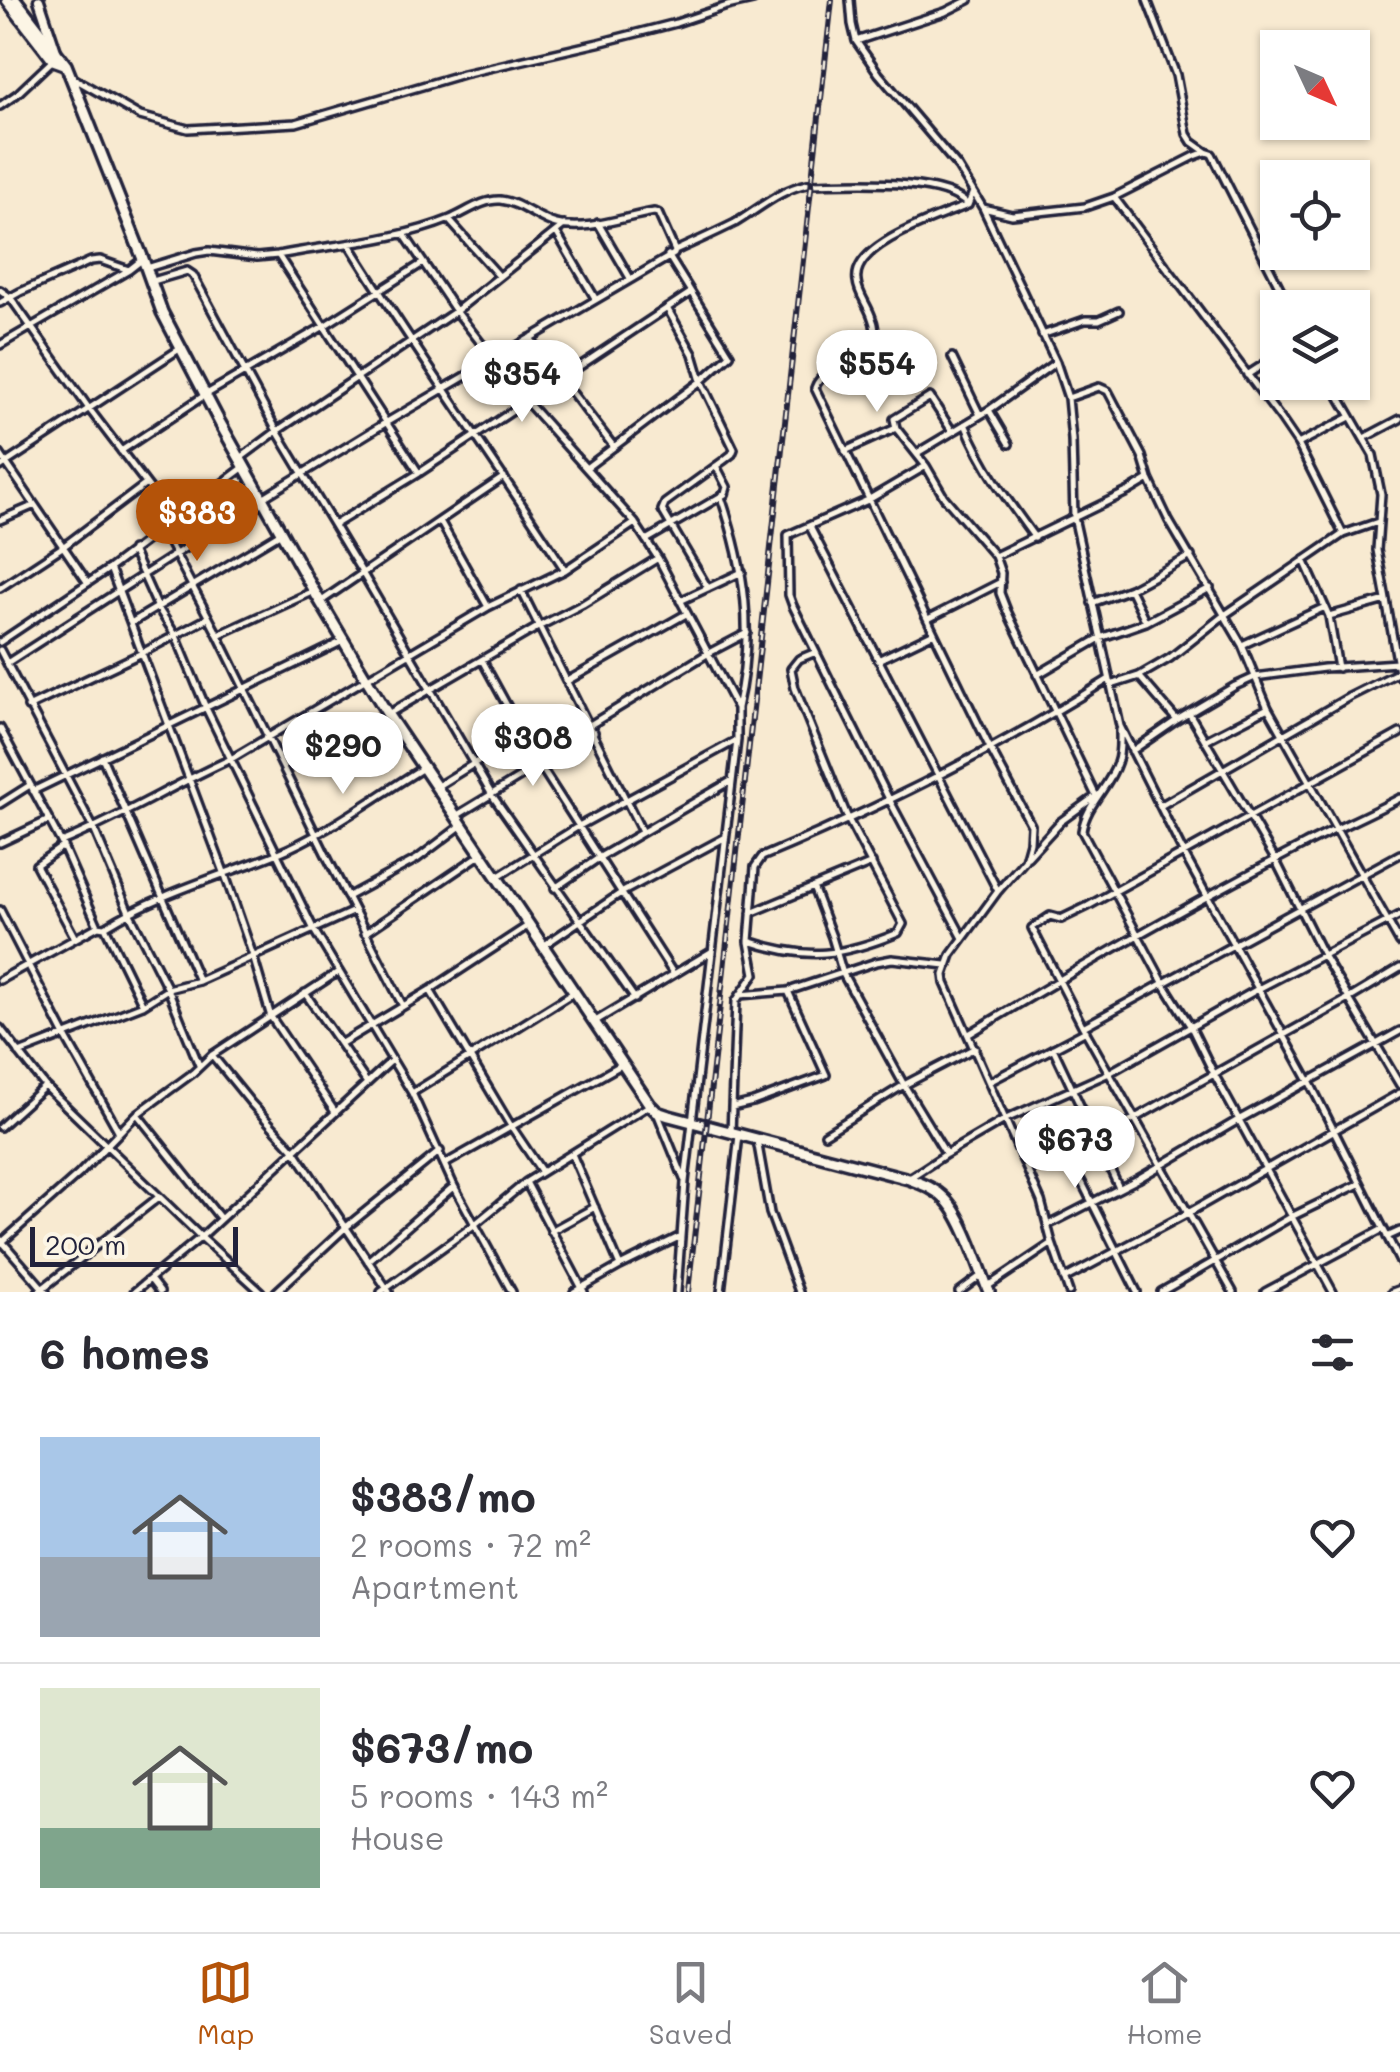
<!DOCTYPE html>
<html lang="en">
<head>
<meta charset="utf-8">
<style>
  body { margin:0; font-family:Mali,sans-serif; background:#f2f2f3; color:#2b2b33; height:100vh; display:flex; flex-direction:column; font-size:38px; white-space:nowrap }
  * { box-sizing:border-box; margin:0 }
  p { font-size:32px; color:#7c7c81 }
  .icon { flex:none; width:55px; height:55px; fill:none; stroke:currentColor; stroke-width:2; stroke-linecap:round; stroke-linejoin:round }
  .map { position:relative; height:1292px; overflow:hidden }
  .side { display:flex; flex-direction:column; background:#fff; flex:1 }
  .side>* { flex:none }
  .needle { width:65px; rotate:134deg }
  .tools { position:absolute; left:1260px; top:30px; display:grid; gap:20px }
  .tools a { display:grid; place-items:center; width:110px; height:110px; border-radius:0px; background:#fff; box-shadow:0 2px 8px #0004; font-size:50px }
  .scale { position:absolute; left:30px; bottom:25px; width:208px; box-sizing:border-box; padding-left:10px; border:5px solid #22223b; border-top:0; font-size:28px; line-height:35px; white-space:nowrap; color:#22223b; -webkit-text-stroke:8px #fcf5e5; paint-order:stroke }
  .price { position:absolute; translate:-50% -85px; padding:0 22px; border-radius:35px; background:#fff; color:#222; font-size:32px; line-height:65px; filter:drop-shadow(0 2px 5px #0008) }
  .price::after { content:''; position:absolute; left:50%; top:60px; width:30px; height:22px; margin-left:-15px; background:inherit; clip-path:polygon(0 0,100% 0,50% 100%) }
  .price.selected { background:#b45309; color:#fff }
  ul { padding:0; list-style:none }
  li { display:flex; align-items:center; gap:30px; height:250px; padding:0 40px }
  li+li { border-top:2px solid #e1e1e2 }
  li span { display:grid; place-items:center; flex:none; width:280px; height:200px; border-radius:0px; color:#555 }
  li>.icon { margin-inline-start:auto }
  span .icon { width:120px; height:120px; fill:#fffc; stroke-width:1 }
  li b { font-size:42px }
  h2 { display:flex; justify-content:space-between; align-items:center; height:120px; padding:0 40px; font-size:42px }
  .tabs { display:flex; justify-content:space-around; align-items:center; height:140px; border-top:2px solid #e1e1e2; background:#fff; font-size:28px; color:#7c7c81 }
  .tabs a { display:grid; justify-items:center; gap:5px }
  .tabs .selected { color:#b45309 }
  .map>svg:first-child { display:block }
</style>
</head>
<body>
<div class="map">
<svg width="1400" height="1292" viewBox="0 0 1400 1292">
  <rect width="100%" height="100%" fill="#f8ead1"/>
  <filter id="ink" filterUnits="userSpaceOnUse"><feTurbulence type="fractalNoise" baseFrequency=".01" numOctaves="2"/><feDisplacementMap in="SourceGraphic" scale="20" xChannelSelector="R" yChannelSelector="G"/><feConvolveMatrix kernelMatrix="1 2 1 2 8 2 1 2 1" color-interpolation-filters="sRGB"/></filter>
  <g filter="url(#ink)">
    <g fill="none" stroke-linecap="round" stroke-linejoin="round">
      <g stroke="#22223b" stroke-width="12">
        <path id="minor" d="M850,0L852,24L856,41L879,74L958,167L983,208L1056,362L1068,398L1072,440L1074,517L1120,726L1184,854L1310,1083L1400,1262
          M1147,0L1176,75L1187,134L1192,142L1206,152
          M856,41L945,12L969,0
          M75,79L140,116L188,129L296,123L463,74L598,43L676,23L727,6L753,0
          M0,106L17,94L53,60
          M973,192L968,205C941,216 851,244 857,281C858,294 868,305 872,318C876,327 876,339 876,349C858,361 822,366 815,388L990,748L1031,825L1030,842L1025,860L998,891L951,955L944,975L945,983L1041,1201L1052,1243L1069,1292
          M1114,197L1281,419L1298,444L1343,534
          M983,208L1012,215L1085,207L1114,197L1195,156L1206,152L1212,154L1290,308
          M449,220L499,276
          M598,223L630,278
          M556,232L595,298
          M404,234L456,311L526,401L635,523L658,558L737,708V740L685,1182L677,1292
          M349,244C418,355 494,460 565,570
          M675,251C695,242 715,233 735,223C759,209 779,190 807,184C845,184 941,176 968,205
          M278,255L419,473
          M153,281L187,271L193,275L277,431L363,574L492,795L635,999
          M0,290L10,297L90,410L174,520
          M0,303L20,292L91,261L100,260L129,270
          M667,308L693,354L701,381L734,449L732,454L723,461L665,503L662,510L708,588
          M1042,335L1085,320H1099L1119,311
          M530,338L614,447
          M0,345L129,270L143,259
          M952,357L980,415
          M1247,375L1278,355
          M1331,382L1373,455L1381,494L1377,550L1400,677
          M1068,398L1099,387L1108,391L1142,456L1149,479L1169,521L1242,645L1268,708L1400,943
          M989,410L1009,444
          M965,424C983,467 1008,501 1035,538
          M952,431L930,397L894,419L896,428L926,466L944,497L995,556L1001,573L1000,593L1007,611L1096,796
          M1364,438L1400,419
          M1298,444L1350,417
          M121,451L205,395L324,326L423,263
          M845,451L896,428
          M917,453L989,410L1056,362
          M0,454L88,583
          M242,457L277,431L456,311L564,225
          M926,466L868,500L788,535L789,595L793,606L890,801L963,938
          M0,467L181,348
          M586,468L701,381L730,355L668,255
          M721,497C745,569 755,632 737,708
          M0,520L35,505
          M440,521L487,605
          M334,525L419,473L690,293
          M810,527L998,891
          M162,529L218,635L325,853L403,1006
          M646,540L725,494L727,487L716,466
          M132,550L158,608L176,636L206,708L314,930L412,1093L454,1186L512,1292
          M995,556L1129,491L1149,479
          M1304,560L1329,616L1338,668
          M110,568L224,872L253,956L271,1017L335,1112
          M0,588L64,546L146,484
          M1130,589L1146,622
          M521,590L642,832
          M680,601L742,572
          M320,602L504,477
          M1092,603L1130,589L1191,556
          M1329,616L1386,600
          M928,619L1001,582
          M131,623L281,533
          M218,635L314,591
          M0,642L110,568L244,467
          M1242,645L1325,607
          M0,650L94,829L129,912L168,989L199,1065
          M816,652L799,659L791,669L795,688L849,821L903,924L898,933C842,956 808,961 749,941L755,867L762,857C882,807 999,748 1109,679
          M482,660L539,764L673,973
          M878,660L934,633
          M7,663L261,499L387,422L674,254L675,251L658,213L654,212C623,217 587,232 556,224C537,219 520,202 500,200C483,199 465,213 450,219C396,241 335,244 278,255L257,257L209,251L196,253L147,268
          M1037,675L1100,638L1146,622L1210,588
          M1139,676L1176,719
          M567,681L686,614
          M1111,685L1139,676L1170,658L1223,616L1343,534L1378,522
          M28,707L142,653L208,618
          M1189,713L1276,861L1323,955L1400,1085
          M388,714L538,627L583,604L658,558
          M590,725L707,654L747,633
          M0,728L61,842L98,926
          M1120,730C1120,741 1121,753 1117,763C1109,788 1086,804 1082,831L1164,984L1191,1027L1214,1074L1333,1292
          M1206,740L1268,708
          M1132,751L1177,720L1235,686L1255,677L1324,668L1397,663
          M102,757L199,981
          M436,787L522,734
          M33,791L343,641
          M0,804L30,785
          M1160,806L1349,697L1399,672
          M456,816L594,732
          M61,842C120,818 173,785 231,759L488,607L565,570L635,523
          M0,843L49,820
          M63,846L36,865L75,938
          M1028,857L1060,822L1093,798
          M497,877L579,826L737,740
          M813,887L832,937L843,974L904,1085L946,1154
          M555,888L600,857L731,781
          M347,897L417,859L462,825
          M0,910L64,1034L119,1132
          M751,913L872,863
          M105,927L143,1005
          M365,933L480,855
          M543,946L621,893L724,838
          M0,980L98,926L105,927C157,894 219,877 276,854C328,833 375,797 423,768
          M430,990L511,1126L542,1172
          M305,993L367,1083
          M740,995L788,991L876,962L892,959L946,965
          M594,1022L711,952
          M1083,1027L1400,854
          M0,1028L45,1086L201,1237L261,1292
          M969,1034C1078,968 1190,904 1304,845C1335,829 1368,815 1400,798
          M340,1044L430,990L529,925
          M1053,1048L1119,1188
          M19,1053L143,1005L168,989L199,981L354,911
          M212,1055L251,1103L294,1150L389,1292
          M989,1082L1086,1031
          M412,1093L573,993
          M1042,1103L1137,1292
          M732,1107L753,1102L826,1075L788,991
          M137,1114L220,1218
          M658,1115L684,1179
          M0,1127L45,1086
          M731,1133L736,1001L755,974L749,942
          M825,1134L904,1085L975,1048
          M757,1140L770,1213L799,1292
          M1096,1140L1350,998L1400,968
          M572,1154L620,1266
          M445,1164L621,1065
          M911,1177L946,1154L1006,1119L1109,1073L1258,989L1400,915
          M526,1182L584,1292
          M1048,1225L1138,1179L1240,1119L1400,1031
          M551,1231L595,1207
          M1387,1237L1400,1231
          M0,1239L46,1292
          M0,1244L79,1174L137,1114L193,1073L212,1055L338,972
          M368,1261L454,1186
          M150,1279L160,1292
          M1064,1279L1188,1213L1400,1093
          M987,1287L1051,1244
          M38,1292L159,1197
          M134,1292L201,1237L392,1060
          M276,1292L345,1228L440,1151
          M381,1292L474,1225L526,1182L650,1105
          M574,1292L620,1266L681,1236
          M721,1292L739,1135
          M959,1292L982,1275
          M1161,1292L1293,1216L1359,1184
          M1233,1292L1083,1027L1032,928L1050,916L1061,919L1088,906L1400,733
          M1265,1292L1383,1229
          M1392,1292L1400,1289"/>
      </g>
      <g stroke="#22223b" stroke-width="15">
        <path id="secondary" d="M39,0L56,51"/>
      </g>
      <g stroke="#22223b" stroke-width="16">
        <path id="primary" d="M7,0L53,60L64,64
          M16,0L66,65L143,259L162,312L220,423L314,591L388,715L650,1105L657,1112L669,1116L909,1179C922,1184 934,1188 944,1198C963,1215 979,1267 989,1292"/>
      </g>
      <use href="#minor" stroke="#fcf5e5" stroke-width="5"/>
      <use href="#secondary" stroke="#fcf5e5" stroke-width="8"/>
      <use href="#primary" stroke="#fcf5e5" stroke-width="9"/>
      <g stroke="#22223b" stroke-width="6">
        <path id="rail" d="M688,1292L832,0"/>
      </g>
      <use href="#rail" stroke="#fcf5e5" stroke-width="2.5" stroke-dasharray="8" stroke-linecap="butt"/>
    </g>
  </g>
</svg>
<div class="tools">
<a><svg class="needle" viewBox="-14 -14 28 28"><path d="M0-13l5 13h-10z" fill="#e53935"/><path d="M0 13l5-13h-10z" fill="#7c7c81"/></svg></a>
<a><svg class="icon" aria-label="locate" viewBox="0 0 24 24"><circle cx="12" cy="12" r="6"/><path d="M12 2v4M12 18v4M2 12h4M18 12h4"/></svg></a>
<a><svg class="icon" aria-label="layers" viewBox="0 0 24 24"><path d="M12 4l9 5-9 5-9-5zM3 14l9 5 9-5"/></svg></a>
</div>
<div class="scale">200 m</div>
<b class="price" style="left:877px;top:415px">$554</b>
<b class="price" style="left:522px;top:425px">$354</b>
<b class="price selected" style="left:197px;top:564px">$383</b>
<b class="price" style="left:533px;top:789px">$308</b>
<b class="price" style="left:343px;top:797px">$290</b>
<b class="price" style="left:1075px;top:1191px">$673</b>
</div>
<section class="side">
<h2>6 homes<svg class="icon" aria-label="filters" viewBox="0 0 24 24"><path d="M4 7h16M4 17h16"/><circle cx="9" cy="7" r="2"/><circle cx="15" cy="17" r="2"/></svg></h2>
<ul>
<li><span style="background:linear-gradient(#a9c7e8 60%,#9aa5b1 0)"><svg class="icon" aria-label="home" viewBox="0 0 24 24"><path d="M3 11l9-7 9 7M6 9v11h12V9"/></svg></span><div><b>$383/mo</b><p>2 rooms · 72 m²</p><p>Apartment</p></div><svg class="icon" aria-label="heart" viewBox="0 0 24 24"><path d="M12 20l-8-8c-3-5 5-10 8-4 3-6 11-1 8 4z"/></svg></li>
<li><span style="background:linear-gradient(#dfe7d0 70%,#7fa58c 0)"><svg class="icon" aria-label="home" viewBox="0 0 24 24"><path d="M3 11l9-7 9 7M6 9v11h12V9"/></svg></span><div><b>$673/mo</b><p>5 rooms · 143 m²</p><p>House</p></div><svg class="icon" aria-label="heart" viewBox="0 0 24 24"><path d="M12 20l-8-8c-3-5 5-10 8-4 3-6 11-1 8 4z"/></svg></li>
</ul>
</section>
<nav class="tabs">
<a class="selected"><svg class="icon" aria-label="map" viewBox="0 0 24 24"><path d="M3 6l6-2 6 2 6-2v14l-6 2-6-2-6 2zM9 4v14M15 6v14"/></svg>Map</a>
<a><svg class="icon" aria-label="saved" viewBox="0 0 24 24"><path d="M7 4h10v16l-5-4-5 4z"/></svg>Saved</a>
<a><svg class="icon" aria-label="home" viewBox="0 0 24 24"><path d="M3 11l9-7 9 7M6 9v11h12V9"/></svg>Home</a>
</nav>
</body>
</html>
